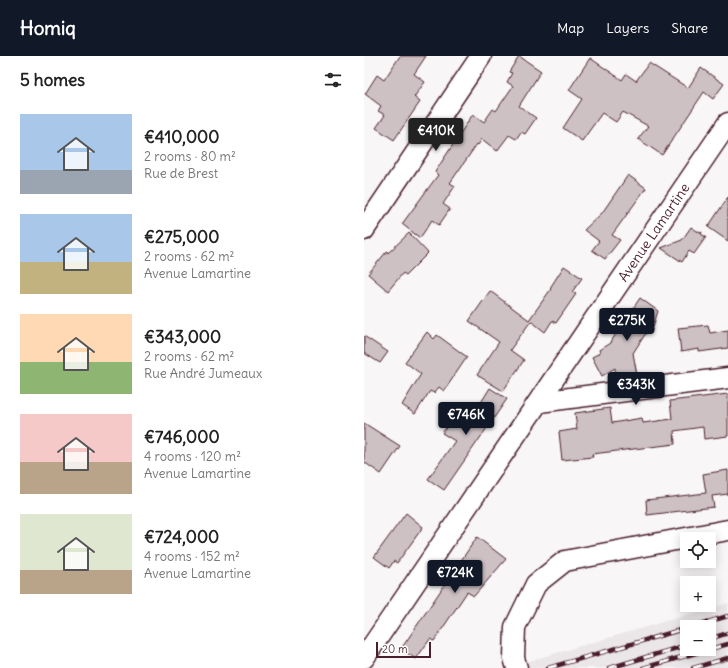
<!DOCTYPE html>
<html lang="en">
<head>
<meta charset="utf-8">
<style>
  body { margin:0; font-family:Delius,sans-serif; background:#f6f6f6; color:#222; height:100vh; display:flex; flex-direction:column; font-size:15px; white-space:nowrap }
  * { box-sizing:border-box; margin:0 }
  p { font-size:13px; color:#767676 }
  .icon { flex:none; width:22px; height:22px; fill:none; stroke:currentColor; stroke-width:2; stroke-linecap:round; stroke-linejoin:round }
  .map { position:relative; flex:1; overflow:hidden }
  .side { display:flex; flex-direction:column; background:#fff; width:364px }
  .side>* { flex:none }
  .fabs { position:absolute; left:316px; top:476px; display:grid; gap:8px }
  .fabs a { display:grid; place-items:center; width:36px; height:36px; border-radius:0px; background:#fff; box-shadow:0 2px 10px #0003; font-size:20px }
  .scale { position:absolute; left:12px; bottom:10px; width:55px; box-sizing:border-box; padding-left:4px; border:2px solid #4a1f2b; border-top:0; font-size:11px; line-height:14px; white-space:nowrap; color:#4a1f2b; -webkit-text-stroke:3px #fff; paint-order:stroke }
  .price { position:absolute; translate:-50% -34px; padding:0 9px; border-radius:4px; background:#111827; color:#fff; font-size:13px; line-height:26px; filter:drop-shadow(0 1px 2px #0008) }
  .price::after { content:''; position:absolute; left:50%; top:24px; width:12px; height:9px; margin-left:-6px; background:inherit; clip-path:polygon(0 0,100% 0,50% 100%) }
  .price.on { background:#222; color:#fff }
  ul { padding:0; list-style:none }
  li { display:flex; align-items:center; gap:12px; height:100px; padding:0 20px }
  li span { display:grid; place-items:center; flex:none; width:112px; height:80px; border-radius:0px; color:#555 }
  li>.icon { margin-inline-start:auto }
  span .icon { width:48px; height:48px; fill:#fffc; stroke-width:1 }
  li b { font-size:17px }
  h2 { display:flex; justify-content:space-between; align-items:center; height:48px; padding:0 20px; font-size:17px }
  header { display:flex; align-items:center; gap:24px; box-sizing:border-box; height:56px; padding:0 20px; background:#111827; color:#fff }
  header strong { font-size:19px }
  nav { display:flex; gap:22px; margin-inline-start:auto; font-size:14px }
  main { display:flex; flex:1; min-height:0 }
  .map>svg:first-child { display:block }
</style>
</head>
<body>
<header>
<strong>Homiq</strong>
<nav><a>Map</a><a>Layers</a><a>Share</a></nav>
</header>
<main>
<section class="side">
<h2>5 homes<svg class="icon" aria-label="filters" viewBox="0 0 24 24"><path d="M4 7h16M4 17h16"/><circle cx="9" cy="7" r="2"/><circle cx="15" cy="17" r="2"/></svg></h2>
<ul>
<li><span style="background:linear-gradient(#a9c7e8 70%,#9aa5b1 0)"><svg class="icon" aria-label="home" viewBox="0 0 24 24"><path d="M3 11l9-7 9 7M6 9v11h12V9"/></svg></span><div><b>€410,000</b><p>2 rooms · 80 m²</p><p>Rue de Brest</p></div></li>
<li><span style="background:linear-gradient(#a9c7e8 60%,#c2b280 0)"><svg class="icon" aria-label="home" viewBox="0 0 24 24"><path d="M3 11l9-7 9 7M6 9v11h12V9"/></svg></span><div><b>€275,000</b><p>2 rooms · 62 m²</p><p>Avenue Lamartine</p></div></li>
<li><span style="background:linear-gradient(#ffd9b3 60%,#8fb573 0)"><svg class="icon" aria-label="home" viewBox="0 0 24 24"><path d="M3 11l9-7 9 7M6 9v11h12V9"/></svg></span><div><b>€343,000</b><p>2 rooms · 62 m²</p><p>Rue André Jumeaux</p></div></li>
<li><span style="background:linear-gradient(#f6c9c9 60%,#b9a48a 0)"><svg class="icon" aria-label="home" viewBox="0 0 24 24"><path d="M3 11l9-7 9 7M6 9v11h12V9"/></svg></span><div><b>€746,000</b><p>4 rooms · 120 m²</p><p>Avenue Lamartine</p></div></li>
<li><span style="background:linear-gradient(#dfe7d0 70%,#b9a48a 0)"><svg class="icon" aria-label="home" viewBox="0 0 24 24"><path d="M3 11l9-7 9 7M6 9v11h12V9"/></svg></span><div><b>€724,000</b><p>4 rooms · 152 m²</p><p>Avenue Lamartine</p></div></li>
</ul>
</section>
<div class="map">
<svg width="364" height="612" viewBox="0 0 364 612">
  <rect width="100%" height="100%" fill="#f8f6f7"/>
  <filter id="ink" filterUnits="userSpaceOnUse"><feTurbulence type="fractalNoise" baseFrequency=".025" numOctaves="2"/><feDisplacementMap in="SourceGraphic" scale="8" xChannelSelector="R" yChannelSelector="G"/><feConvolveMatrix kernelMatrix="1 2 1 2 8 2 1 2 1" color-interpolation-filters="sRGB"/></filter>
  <g filter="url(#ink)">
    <path fill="#ebe6e8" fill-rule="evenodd" d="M364,547V612H138L165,605ZM323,571H345V593H323Z"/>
    <path fill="#cdc1c4" stroke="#4a1f2b" d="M36,0H62L50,18L61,26L50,41L56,46L30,84L12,72L21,59L14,55L17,50L1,38L13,19L20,24Z
      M155,0L177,15L155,50L172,62L161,78L157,76L152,83L145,79L133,95L118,83L114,89L113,88L86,127L91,130L79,148L86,153L75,169L68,164L56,182L38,168L74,119L71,116L109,58L120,66L129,53L132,55L149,30L143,26L148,17L145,16Z
      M226,2L258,24L262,18L272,25L285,7L324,32L337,12L360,28L349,43L340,36L298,99L274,83L284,70L259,56L252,66L238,57L218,85L199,72L218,43L205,34Z
      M264,119L282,132L248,179L256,184L241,203L228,194L235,185L220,174L238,157Z
      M364,141V185L344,171Z
      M327,171L336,177L338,176L337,178L342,181L330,198L325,195L318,206L297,192L318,184Z
      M45,177L64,197L42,219L39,217L24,235L4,218L23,195L24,197Z
      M200,210L218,222L208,236L212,238L192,267L188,265L181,276L167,265L146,294L160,304L139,335L113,319L135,286L105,265L126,235L165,264L187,233L186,232Z
      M276,242L294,255L287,277L284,274L269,297L273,319L252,322L251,312L238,320L228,301L236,297L235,294L246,287Z
      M344,269L346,277L364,274V292L335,296V293L317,296L314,272Z
      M63,276L70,283L73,279L103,301L80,335L75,331L70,337L66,335L51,358L38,349L57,318L41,306Z
      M0,280L24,296L16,307L0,297Z
      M126,332L143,343L80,434L64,423L91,385L78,377L99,350L111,356Z
      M364,338V380L340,383L339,371L310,375L311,388L228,398L229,401L198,404L195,376L213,373L211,357L246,352L248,367L278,362L279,367L308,363L306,345Z
      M0,367L36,390L17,418L0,406Z
      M364,414V438L348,440L350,451L283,459L282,444L342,437L339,418Z
      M42,457L59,471L33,507L30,505L25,512L10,501Z
      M113,481L142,503L110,540L103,536L70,585L66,583L52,603L37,593Z"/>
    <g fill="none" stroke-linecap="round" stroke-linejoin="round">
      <g stroke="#4a1f2b" stroke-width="23">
        <g id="minor">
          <path d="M0,174L117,0"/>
          <path d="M175,346L364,322"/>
          <path id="s1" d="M0,602L364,67"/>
          <path d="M153,612L150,602L151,571L172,528L201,505L364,474"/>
        </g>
      </g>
      <use href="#minor" stroke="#fff" stroke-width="20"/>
      <g stroke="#4a1f2b" stroke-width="4.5">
        <path id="rail" d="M327,571L364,560
          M345,583L364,577
          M184,612L323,572
          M245,612L323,589
          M279,612L364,588
          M329,612L364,602"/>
      </g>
      <use href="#rail" stroke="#fff" stroke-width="3" stroke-dasharray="9" stroke-linecap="butt"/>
    </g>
  </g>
  <g text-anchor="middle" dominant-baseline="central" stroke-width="3" stroke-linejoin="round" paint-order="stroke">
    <g font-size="14" fill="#4a1f2b" stroke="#fff">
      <text stroke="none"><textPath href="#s1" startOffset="515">Avenue Lamartine</textPath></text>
    </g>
  </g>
</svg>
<div class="fabs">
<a><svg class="icon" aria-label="locate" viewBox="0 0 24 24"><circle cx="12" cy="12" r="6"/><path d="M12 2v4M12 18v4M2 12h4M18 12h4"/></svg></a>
<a>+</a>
<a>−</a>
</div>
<div class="scale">20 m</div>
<b class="price on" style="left:72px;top:96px">€410K</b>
<b class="price" style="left:263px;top:286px">€275K</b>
<b class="price" style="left:272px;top:350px">€343K</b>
<b class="price" style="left:102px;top:380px">€746K</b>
<b class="price" style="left:91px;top:538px">€724K</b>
</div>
</main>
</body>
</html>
